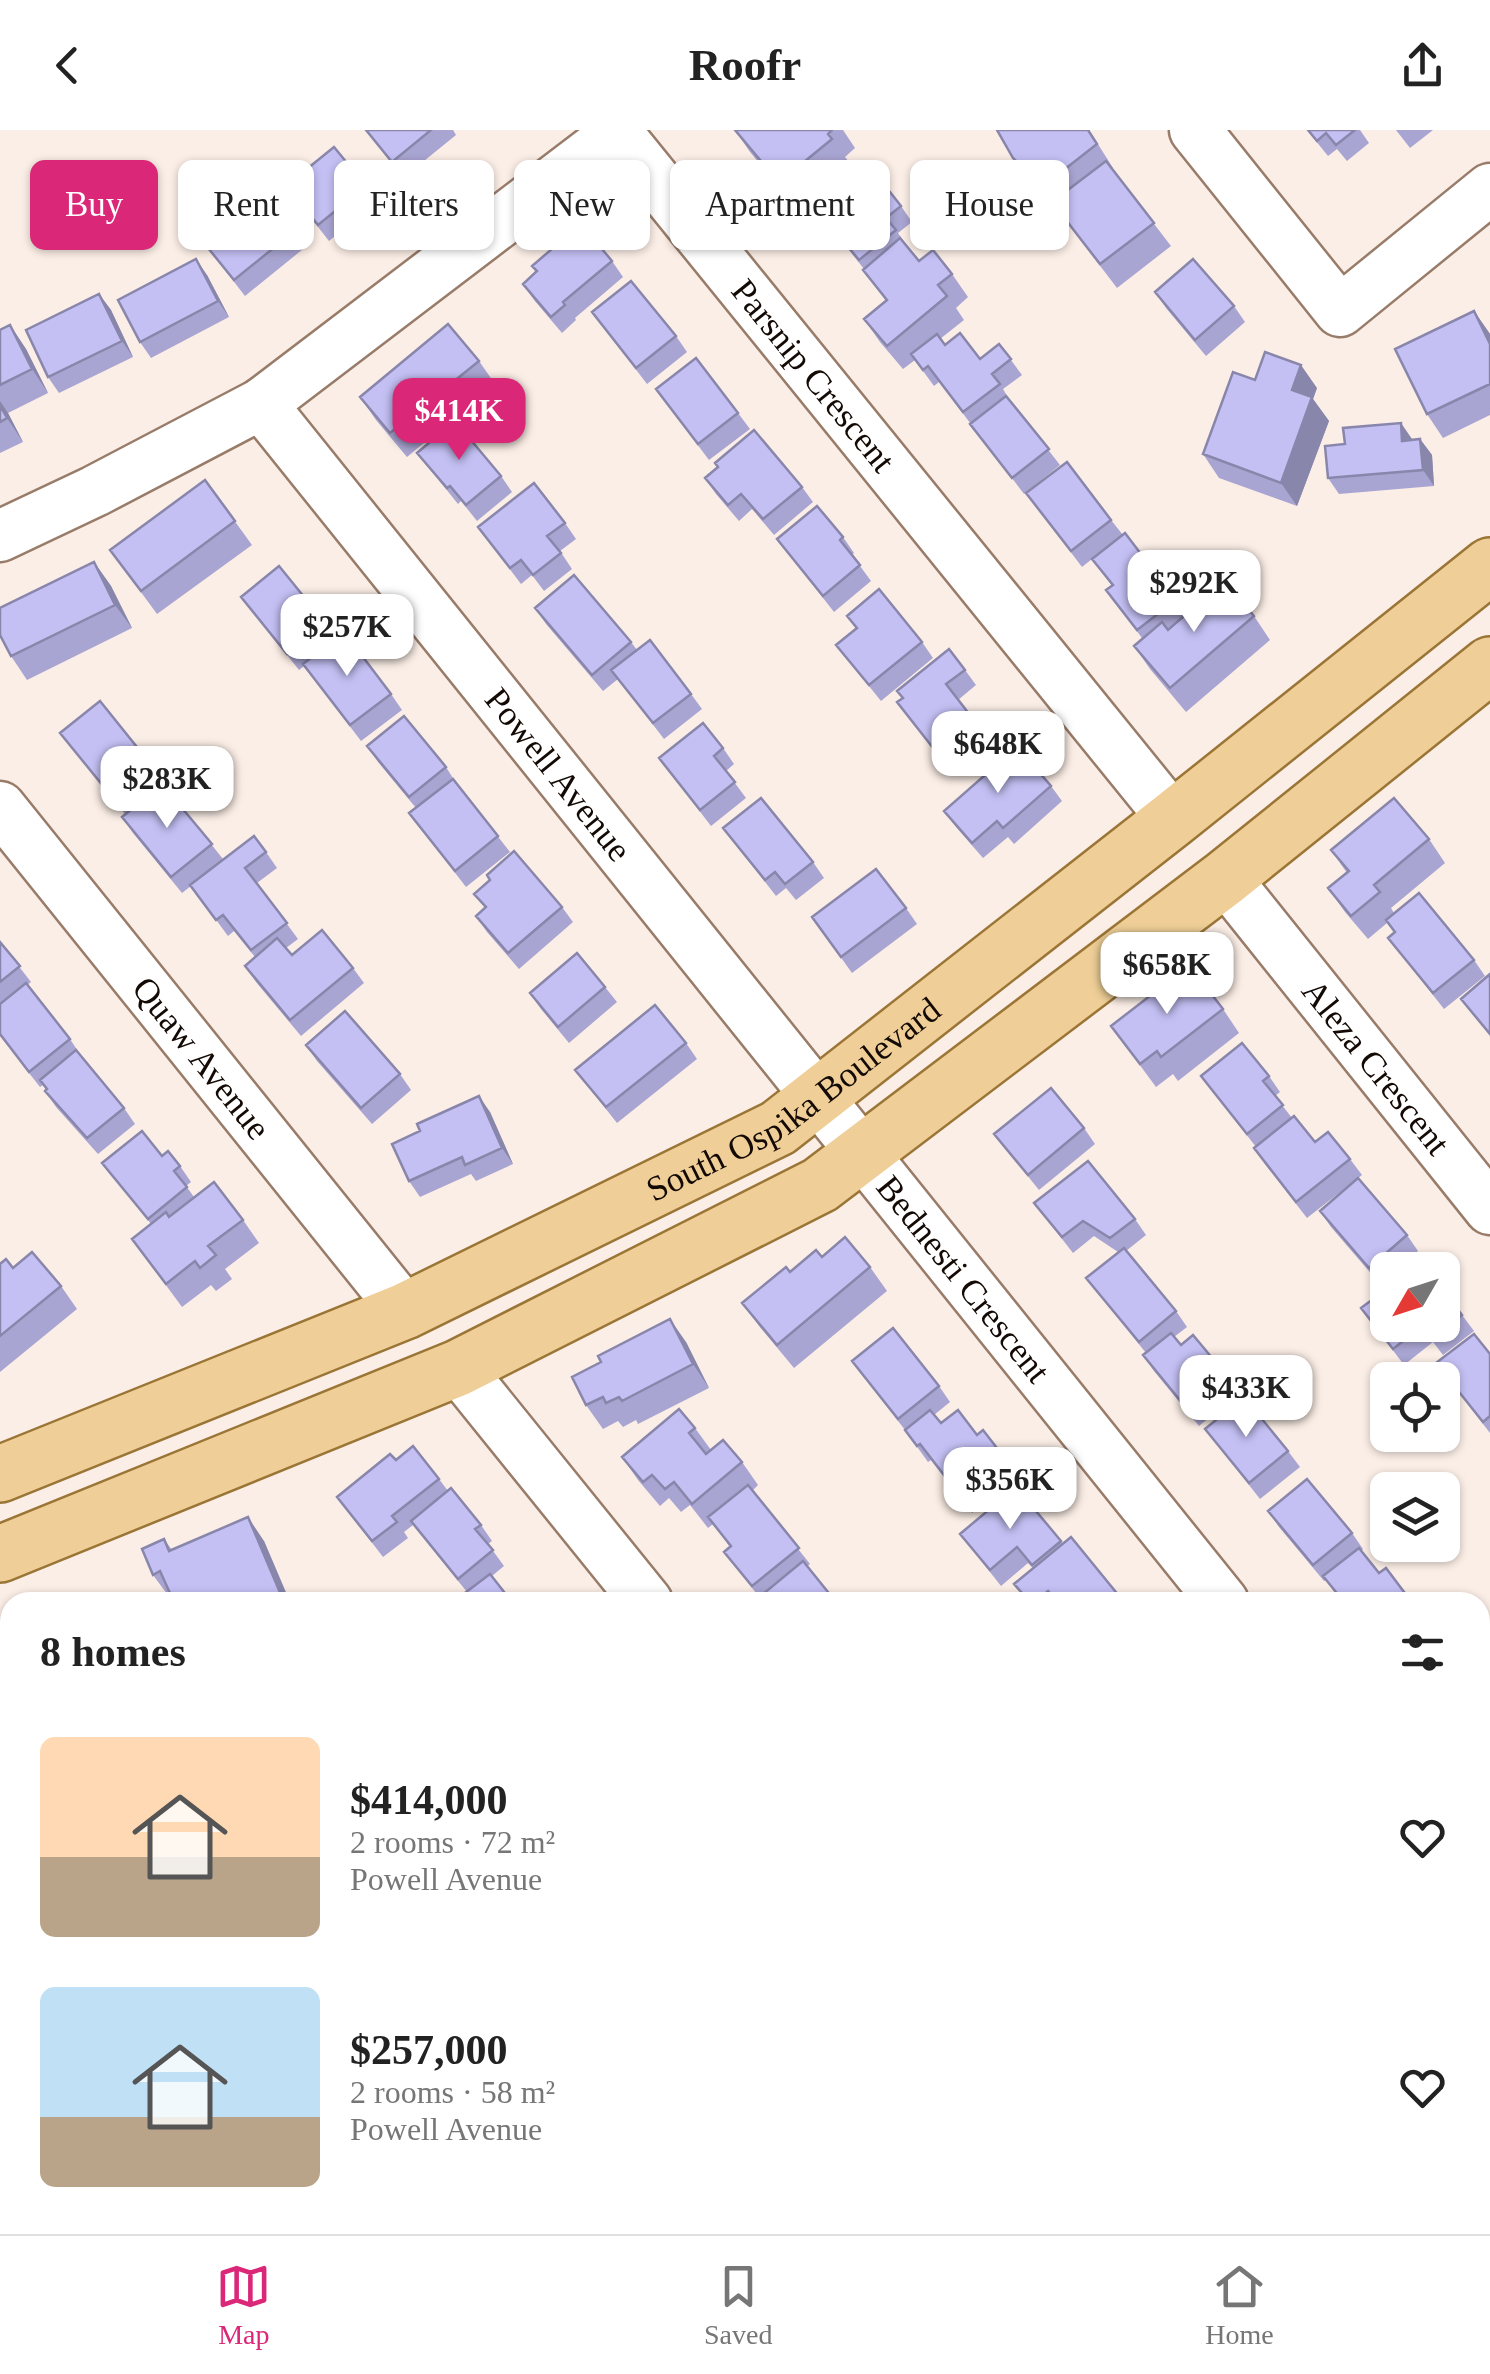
<!DOCTYPE html>
<html lang="en">
<head>
<meta charset="utf-8">
<style>
  body { margin:0; font-family:Georgia,serif; background:#f2f2f2; color:#222; height:100vh; display:flex; flex-direction:column; font-size:38px; white-space:nowrap }
  * { box-sizing:border-box; margin:0 }
  p { font-size:32px; color:#767676 }
  .icon { flex:none; width:55px; height:55px; fill:none; stroke:currentColor; stroke-width:2; stroke-linecap:round; stroke-linejoin:round }
  .map { position:relative; flex:1; overflow:hidden }
  .sheet { position:absolute; left:0px; top:1462px; width:1490px; height:642px; display:flex; flex-direction:column; background:#fff; border-radius:30px 30px 0 0; box-shadow:0 2px 8px #0004 }
  .sheet>* { flex:none }
  .top-card { position:absolute; left:30px; top:30px; width:1430px; height:90px; display:flex; gap:20px }
  .needle { width:65px; rotate:231deg }
  .tools { position:absolute; left:1370px; top:1122px; display:grid; gap:20px }
  .tools a { display:grid; place-items:center; width:90px; height:90px; border-radius:15px; background:#fff; box-shadow:0 2px 8px #0004; font-size:50px }
  .price { position:absolute; translate:-50% -85px; padding:0 22px; border-radius:20px; background:#fff; color:#222; font-size:32px; line-height:65px; filter:drop-shadow(0 2px 5px #0008) }
  .price::after { content:''; position:absolute; left:50%; top:60px; width:30px; height:22px; margin-left:-15px; background:inherit; clip-path:polygon(0 0,100% 0,50% 100%) }
  .price.active { background:#db2777; color:#fff }
  ul { padding:0; list-style:none }
  li { display:flex; align-items:center; gap:30px; height:250px; padding:0 40px }
  li span { display:grid; place-items:center; flex:none; width:280px; height:200px; border-radius:15px; color:#555 }
  li>.icon { margin-inline-start:auto }
  span .icon { width:120px; height:120px; fill:#fffc; stroke-width:1 }
  li b { font-size:42px }
  h2 { display:flex; justify-content:space-between; align-items:center; height:120px; padding:0 40px; font-size:42px }
  .pill { padding:0 35px; border-radius:15px; background:#fff; box-shadow:0 2px 8px #0004; font-size:35px; line-height:90px }
  .pill.active { background:#db2777; color:#fff }
  header { display:flex; justify-content:space-between; align-items:center; height:130px; padding:0 40px; background:#fff; font-size:45px; font-weight:800 }
  .dock { display:flex; justify-content:space-around; align-items:center; height:140px; border-top:2px solid #e0e0e0; background:#fff; font-size:28px; color:#767676 }
  .dock a { display:grid; justify-items:center; gap:5px }
  .dock .active { color:#db2777 }
  .map>svg:first-child { display:block }
</style>
</head>
<body>
<header><svg class="icon" aria-label="back" viewBox="0 0 24 24"><path d="M15 5l-7 7 7 7"/></svg>Roofr<svg class="icon" aria-label="share" viewBox="0 0 24 24"><path d="M12 15V3M7 8l5-5 5 5M5 13v7h14v-7"/></svg></header>
<div class="map">
<svg width="1490" height="2104" viewBox="0 0 1490 2104">
  <rect width="100%" height="100%" fill="#fbeee6"/>
  <path fill="#fddeca" d="M0,1634L10,1654V2095H231L236,2104H0Z"/>
  <path fill="#9ecba8" d="M1490,1599V1797L1480,1784V1608Z
    M10,2066V2095H85L96,2104H0V2067Z"/>
  <g fill="none" stroke-linecap="round" stroke-linejoin="round">
    <g stroke="#987c69" stroke-width="55">
      <g id="minor">
        <path d="M1195,0L1340,181L1490,59"/>
        <path id="s1" d="M261,274L1223,1472"/>
        <path id="s2" d="M0,406L95,361L261,274L617,3L1173,689"/>
        <path id="s3" d="M0,677L405,1181"/>
        <path id="s4" d="M1225,748L1490,1079"/>
        <path d="M458,1238L647,1472"/>
        <path d="M538,2095L544,2104"/>
        <path d="M812,2104L823,2095"/>
      </g>
    </g>
    <g stroke="#9b7536" stroke-width="60">
      <g id="major">
        <path id="s5" d="M0,1344L405,1181L778,998L1173,689L1490,436"/>
        <path d="M0,1424L458,1238L820,1055L1225,748L1490,535"/>
      </g>
    </g>
    <use href="#minor" stroke="#fff" stroke-width="50"/>
    <use href="#major" stroke="#efcf97" stroke-width="55"/>
  </g>
  <path fill="#a9a5d2" d="M366,0H453L456,5L403,48Z
    M735,0H843L855,18L845,27L849,32L821,55L829,65L874,75L901,76L912,92L898,103L907,116L919,131L952,144L968,167L956,178L964,190L940,209L945,215L980,229L999,214L1022,245L1003,259L1010,271L1060,335L1024,364L939,252L934,256L915,230L903,239L880,212L864,189L886,171L863,140L864,139L816,78L808,85L800,74L796,78L750,22Z
    M997,0H1089L1113,38L1112,39L1171,116L1117,158L1056,78L1029,51Z
    M1307,0H1360L1369,13L1347,31L1337,19L1328,26Z
    M1396,0H1433L1410,18Z
    M286,56H366L377,72L329,111Z
    M297,99L308,115L245,166L204,113Z
    M612,131L623,147L575,188L576,190L562,203L534,170L523,154L536,142L532,136Z
    M207,145L229,187L151,228L140,212Z
    M1155,162L1234,176L1245,192L1206,226L1166,178Z
    M99,164L111,180L133,227L59,263L48,247Z
    M1474,181L1490,204V285L1443,308L1427,284Z
    M592,182L676,206L687,222L647,254Z
    M10,195L26,219L48,263L8,283L23,312L0,323V200Z
    M479,231L495,254L407,327L376,290L360,267Z
    M1255,250L1317,258L1313,269L1329,291L1297,376L1219,348L1203,324Z
    M667,274L738,283L750,299L709,330Z
    M1412,309H1420L1432,325L1434,356L1339,364L1328,348Z
    M417,323L501,346L512,362L477,391L461,371L458,374Z
    M718,337L802,357L813,372L774,405L752,379L739,391L716,364L705,348Z
    M205,350L252,415L157,484L110,420Z
    M1026,363L1111,390L1186,484L1254,486L1270,510L1186,582L1150,539L1134,516L1142,508L1106,460L1112,456L1092,429L1082,437Z
    M565,393L576,409L560,421L572,439L544,461L532,445L521,454L478,397Z
    M843,407L854,423L852,425L871,451L834,482L777,409Z
    M94,432L111,456L132,498L27,550L11,526Z
    M241,467L326,494L336,508L391,564L402,580L361,611L304,536L299,540Z
    M535,478L631,512L637,520L691,564L702,579L664,609L618,549L603,561L546,494Z
    M847,486L922,512L933,528L881,571L836,515L856,499Z
    M965,540L976,555L958,570L991,613L952,644L897,572Z
    M60,603L157,642L168,658L167,659L223,729L266,722L277,738L257,753L298,809L286,818L292,825L353,838L364,853L301,906L256,852L245,836L255,827L234,801L228,806L191,756L182,763L133,703L122,687L125,684Z
    M367,616L446,637L456,653L510,722L466,757L409,683L416,678L378,632Z
    M723,618L734,634L726,641L746,668L711,696L659,628Z
    M1051,656L1062,671L1014,714L1008,707L983,728L956,697L944,681Z
    M723,698L813,732L824,748L796,770L786,758L776,766Z
    M1429,709L1445,733L1391,778L1394,783L1474,830L1485,846L1444,879L1388,808L1394,802L1387,793L1368,809L1345,782L1328,758L1347,743L1331,720Z
    M474,764L562,777L573,792L519,839L487,802L476,786L485,778Z
    M906,778L917,794L852,843L812,787Z
    M0,812L31,852L27,855L70,909L81,926L124,978L135,994L98,1024L56,977L45,961L47,960L43,955L40,957L0,906Z
    M605,857L617,872L569,913L541,879L530,863Z
    M1167,858L1223,879L1239,903L1178,951L1173,944L1156,957L1111,896Z
    M686,913L697,929L617,993L575,940Z
    M306,915L400,944L411,960L372,994L317,931Z
    M1201,946H1269L1280,962L1275,966L1292,988L1315,1012L1350,1029L1362,1045L1307,1088L1265,1034L1254,1018L1256,1017Z
    M490,982L513,1034L476,1051L471,1044L420,1067L409,1051Z
    M1084,998L1095,1014L1039,1060L994,1004Z
    M162,1026L180,1036L191,1052L186,1056L194,1067L243,1090L259,1113L225,1139L232,1149L216,1161L211,1155L182,1177L132,1109L151,1094L102,1033Z
    M1034,1073L1135,1089L1146,1105L1126,1121L1176,1181L1187,1197L1174,1207L1181,1215L1228,1247L1239,1263L1199,1296L1154,1241L1143,1225L1146,1223L1086,1148L1118,1122L1094,1106L1073,1123Z
    M1320,1081L1407,1105L1418,1121L1396,1140H1388V1148L1380,1154L1331,1097Z
    M822,1127L870,1137L887,1161L794,1238L759,1196L742,1173Z
    M0,1134L61,1156L77,1179L0,1242Z
    M1361,1178L1462,1185L1474,1201L1443,1225L1433,1212L1404,1235Z
    M686,1212L709,1258L638,1294L636,1290L623,1297L618,1291L603,1299L586,1275Z
    M1490,1224V1303L1436,1233Z
    M852,1231L939,1256L950,1272L934,1285L941,1293L977,1305L1007,1331L1018,1347L972,1383L931,1330L928,1332L905,1300Z
    M695,1298L711,1320L742,1332L758,1355L752,1361L810,1434L763,1472L724,1422L730,1417L713,1394L708,1398L690,1375L681,1382L669,1368L660,1376L638,1350L622,1327Z
    M1205,1299L1288,1321L1300,1337L1260,1369Z
    M396,1330L439,1349L448,1361L481,1395L492,1411L488,1414L504,1436L492,1446L467,1462L413,1395L404,1402L408,1408L383,1427L337,1367Z
    M1016,1357L1063,1414L1124,1472H1028L1014,1454L1033,1438L1028,1433L1001,1456L960,1404Z
    M1268,1381L1352,1403L1363,1419L1361,1421L1379,1443L1386,1438L1411,1472H1342L1326,1450L1324,1451L1279,1397Z
    M164,1409L172,1420L264,1411L290,1472H174L171,1467L170,1468L153,1445Z
    M1480,1530L1490,1543V1560L1480,1568Z
    M1480,1982L1490,1994V2048L1488,2046L1480,2053Z
    M371,2095H447L438,2101L440,2104H377Z
    M636,2095H720L706,2104H642Z
    M980,2095H1073L1075,2097L1066,2104H987Z
    M1286,2095H1405L1395,2104H1286L1282,2099Z"/>
  <path fill="#8986ab" d="M196,129L207,145L229,187L218,171Z
    M99,164L111,180L133,227L122,211Z
    M1474,181L1490,204V214Z
    M10,195L26,219L48,263L32,239Z
    M1301,235L1317,258L1313,269L1329,291L1297,376L1281,353L1292,260Z
    M0,271L8,283L23,312L7,288L0,275Z
    M1401,293L1412,309L1413,326L1402,311Z
    M1420,309L1432,325L1434,356L1423,340Z
    M94,432L111,456L132,498L115,475Z
    M479,966L490,982L513,1034L502,1018Z
    M670,1189L686,1212L709,1258L693,1234Z
    M248,1387L264,1411L290,1472H284Z"/>
  <path fill="#c4c0f4" stroke="#8986ab" stroke-width="2.5" d="M366,0H431L392,32Z
    M735,0H832L828,4L832,9L804,32L813,43L792,61L784,51L780,54Z
    M997,0H1088L1097,14L1042,57L1013,28Z
    M1308,0H1355L1336,15L1326,3L1317,11Z
    M334,17L366,56L318,95L286,56Z
    M1106,31L1154,93L1100,134L1052,72Z
    M851,47L874,75L890,62L901,76L886,88L896,100L859,130L815,77Z
    M267,62L297,99L234,150L204,113Z
    M581,94L612,131L563,172L565,175L551,187L523,154L537,141L532,136Z
    M900,108L919,131L933,120L952,144L938,155L947,166L887,216L864,189L887,170L863,140Z
    M196,129L218,171L140,212L118,170Z
    M1193,129L1234,176L1195,210L1155,162Z
    M631,151L676,206L636,238L592,182Z
    M99,164L122,211L48,247L26,200Z
    M1474,181L1490,214V254L1427,284L1395,219Z
    M448,194L479,231L390,303L360,267Z
    M10,195L32,239L0,255V200Z
    M960,203L980,229L999,214L1011,229L992,244L1000,254L963,282L928,236L923,240L911,224L937,204L945,215Z
    M1265,222L1301,235L1292,260L1312,267L1281,353L1203,324L1233,242L1255,250Z
    M696,228L738,283L698,314L656,259Z
    M1006,266L1049,319L1012,348L970,294Z
    M0,275L7,288L0,292Z
    M455,291L501,346L466,375L450,356L447,358L417,323Z
    M1401,293L1402,311L1420,309L1423,340L1328,348L1325,316L1345,314L1343,298Z
    M754,300L802,357L763,389L741,364L728,375L705,348L718,337L715,333Z
    M1067,332L1111,390L1071,421L1026,363Z
    M205,350L235,391L141,461L110,420Z
    M534,353L565,393L547,406L561,423L533,445L521,430L510,438L478,397Z
    M817,376L843,407L840,410L860,435L823,466L777,409Z
    M1125,403L1176,470L1137,500L1106,460L1113,455L1092,429Z
    M94,432L115,475L11,526L0,505V478Z
    M279,436L326,494L287,524L241,467Z
    M574,445L631,512L592,545L535,478Z
    M1224,451L1254,486L1170,558L1134,516L1162,492L1168,500Z
    M879,459L922,512L869,555L836,515L857,498L847,486Z
    M344,502L391,564L350,595L303,534Z
    M650,510L691,564L653,593L611,540Z
    M949,519L965,540L946,554L980,598L941,628L897,572L903,568L897,561Z
    M100,571L157,642L117,673L60,603Z
    M404,586L446,637L409,667L367,616Z
    M703,593L723,618L714,626L735,652L700,680L659,628Z
    M1017,617L1051,656L1003,698L997,691L972,713L944,681Z
    M453,649L498,706L455,741L409,683Z
    M162,654L212,714L171,747L122,687Z
    M761,668L813,732L785,754L775,742L765,750L723,698Z
    M1394,668L1429,709L1374,755L1380,762L1351,786L1328,758L1349,741L1331,720Z
    M254,706L266,722L245,738L287,793L251,820L223,785L216,790L190,755Z
    M514,721L562,777L508,823L476,786L486,777L474,764L490,750L487,745Z
    M876,739L906,778L841,827L812,787Z
    M1419,763L1474,830L1433,863L1388,808L1395,802L1386,790Z
    M322,800L353,838L290,890L245,836L277,808L292,825Z
    M0,812L20,836L0,852Z
    M577,823L605,857L558,897L530,863Z
    M1192,839L1223,879L1161,927L1157,921L1140,934L1111,896L1164,855L1166,858Z
    M1490,844V904L1461,869Z
    M26,853L70,909L29,942L0,904V874Z
    M655,875L686,913L606,977L575,940Z
    M345,881L400,944L361,978L306,915Z
    M1242,913L1269,946L1263,951L1283,975L1247,1004L1201,946Z
    M76,920L124,978L87,1008L45,961L47,959L40,950Z
    M1051,958L1084,998L1028,1045L994,1004Z
    M479,966L502,1018L465,1035L462,1027L409,1051L392,1014L420,1001L417,994Z
    M1294,986L1315,1012L1328,1002L1350,1029L1296,1072L1254,1018Z
    M142,1001L162,1026L168,1021L180,1036L174,1041L187,1057L148,1089L102,1033Z
    M1088,1031L1135,1089L1110,1108L1083,1091L1062,1107L1034,1073Z
    M1358,1048L1407,1105L1369,1138L1320,1081Z
    M214,1052L243,1090L208,1116L216,1125L200,1138L195,1131L166,1154L132,1109L166,1082L169,1087Z
    M845,1107L870,1137L777,1215L742,1173L786,1137L790,1142L816,1120L822,1127Z
    M1124,1118L1176,1181L1139,1212L1086,1148Z
    M32,1122L61,1156L0,1206V1134L6,1129L13,1138Z
    M1421,1132L1427,1140H1410Z
    M1388,1158V1195H1442V1159L1462,1185L1432,1209L1422,1196L1393,1219L1361,1178Z
    M670,1189L693,1234L622,1271L619,1267L606,1273L603,1267L586,1275L572,1247L601,1232L598,1226Z
    M893,1198L939,1256L898,1289L852,1231Z
    M1171,1203L1181,1215L1193,1205L1228,1247L1188,1280L1143,1225Z
    M1474,1204L1490,1224V1286L1483,1292L1436,1233Z
    M1244,1267L1288,1321L1249,1353L1205,1299Z
    M679,1279L695,1298L689,1303L706,1324L723,1310L742,1332L692,1374L674,1352L665,1359L652,1345L643,1352L622,1327Z
    M930,1280L941,1293L958,1280L977,1305L983,1300L1007,1331L961,1367L920,1314L917,1316L905,1300Z
    M413,1316L439,1349L392,1386L397,1392L372,1411L337,1367L390,1324L396,1330Z
    M1307,1349L1352,1403L1313,1435L1268,1381Z
    M748,1355L799,1418L752,1456L724,1422L731,1416L708,1387Z
    M1016,1357L1061,1411L1032,1435L1017,1417L990,1440L960,1404Z
    M451,1358L481,1395L475,1399L493,1420L458,1449L411,1391Z
    M248,1387L284,1472H174L160,1441L153,1445L142,1419L164,1409L169,1421Z
    M1071,1407L1124,1472H1058L1048,1461L1035,1472H1030L1014,1454Z
    M1359,1418L1379,1443L1386,1438L1404,1462L1398,1468L1402,1472H1344L1323,1446Z
    M803,1431L836,1472H770L763,1464Z
    M490,1444L512,1472H453Z
    M530,1466L534,1472H522Z
    M10,1498V1575L4,1578L0,1568V1503Z
    M1480,1530L1486,1538L1480,1544Z
    M1480,1982L1490,1994V2020L1480,2029Z
    M371,2095H430L435,2104H377Z
    M636,2095H684L670,2104H642Z
    M940,2095H959L966,2104H929Z
    M982,2095H1031L1019,2104H989Z
    M1236,2095H1237L1246,2104H1227Z
    M1286,2095H1378L1368,2104H1288L1282,2099Z"/>
  <g text-anchor="middle" dominant-baseline="central" stroke-width="9" stroke-linejoin="round" paint-order="stroke">
    <g font-size="35" fill="#140a05" stroke="#fff">
      <text stroke="none"><textPath href="#s2" startOffset="1052">Parsnip Crescent</textPath></text>
      <text stroke="none"><textPath href="#s1" startOffset="475">Powell Avenue</textPath></text>
      <text stroke="none"><textPath href="#s3" startOffset="322">Quaw Avenue</textPath></text>
      <text stroke="none"><textPath href="#s4" startOffset="242">Aleza Crescent</textPath></text>
      <text stroke="none"><textPath href="#s5" startOffset="880">South Ospika Boulevard</textPath></text>
      <text stroke="none"><textPath href="#s1" startOffset="1122">Bednesti Crescent</textPath></text>
    </g>
  </g>
</svg>
<div class="tools">
<a><svg class="needle" viewBox="-14 -14 28 28"><path d="M0-13l5 13h-10z" fill="#e53935"/><path d="M0 13l5-13h-10z" fill="#767676"/></svg></a>
<a><svg class="icon" aria-label="locate" viewBox="0 0 24 24"><circle cx="12" cy="12" r="6"/><path d="M12 2v4M12 18v4M2 12h4M18 12h4"/></svg></a>
<a><svg class="icon" aria-label="layers" viewBox="0 0 24 24"><path d="M12 4l9 5-9 5-9-5zM3 14l9 5 9-5"/></svg></a>
</div>
<b class="price active" style="left:459px;top:333px">$414K</b>
<b class="price" style="left:1194px;top:505px">$292K</b>
<b class="price" style="left:347px;top:549px">$257K</b>
<b class="price" style="left:998px;top:666px">$648K</b>
<b class="price" style="left:167px;top:701px">$283K</b>
<b class="price" style="left:1167px;top:887px">$658K</b>
<b class="price" style="left:1246px;top:1310px">$433K</b>
<b class="price" style="left:1010px;top:1402px">$356K</b>
<div class="top-card">
<a class="pill active">Buy</a>
<a class="pill">Rent</a>
<a class="pill">Filters</a>
<a class="pill">New</a>
<a class="pill">Apartment</a>
<a class="pill">House</a>
</div>
<section class="sheet">
<h2>8 homes<svg class="icon" aria-label="filters" viewBox="0 0 24 24"><path d="M4 7h16M4 17h16"/><circle cx="9" cy="7" r="2"/><circle cx="15" cy="17" r="2"/></svg></h2>
<ul>
<li><span style="background:linear-gradient(#ffd9b3 60%,#b9a48a 0)"><svg class="icon" aria-label="home" viewBox="0 0 24 24"><path d="M3 11l9-7 9 7M6 9v11h12V9"/></svg></span><div><b>$414,000</b><p>2 rooms · 72 m²</p><p>Powell Avenue</p></div><svg class="icon" aria-label="heart" viewBox="0 0 24 24"><path d="M12 20l-8-8c-3-5 5-10 8-4 3-6 11-1 8 4z"/></svg></li>
<li><span style="background:linear-gradient(#bfe0f5 65%,#b9a48a 0)"><svg class="icon" aria-label="home" viewBox="0 0 24 24"><path d="M3 11l9-7 9 7M6 9v11h12V9"/></svg></span><div><b>$257,000</b><p>2 rooms · 58 m²</p><p>Powell Avenue</p></div><svg class="icon" aria-label="heart" viewBox="0 0 24 24"><path d="M12 20l-8-8c-3-5 5-10 8-4 3-6 11-1 8 4z"/></svg></li>
</ul>
</section>
</div>
<nav class="dock">
<a class="active"><svg class="icon" aria-label="map" viewBox="0 0 24 24"><path d="M3 6l6-2 6 2 6-2v14l-6 2-6-2-6 2zM9 4v14M15 6v14"/></svg>Map</a>
<a><svg class="icon" aria-label="saved" viewBox="0 0 24 24"><path d="M7 4h10v16l-5-4-5 4z"/></svg>Saved</a>
<a><svg class="icon" aria-label="home" viewBox="0 0 24 24"><path d="M3 11l9-7 9 7M6 9v11h12V9"/></svg>Home</a>
</nav>
</body>
</html>
